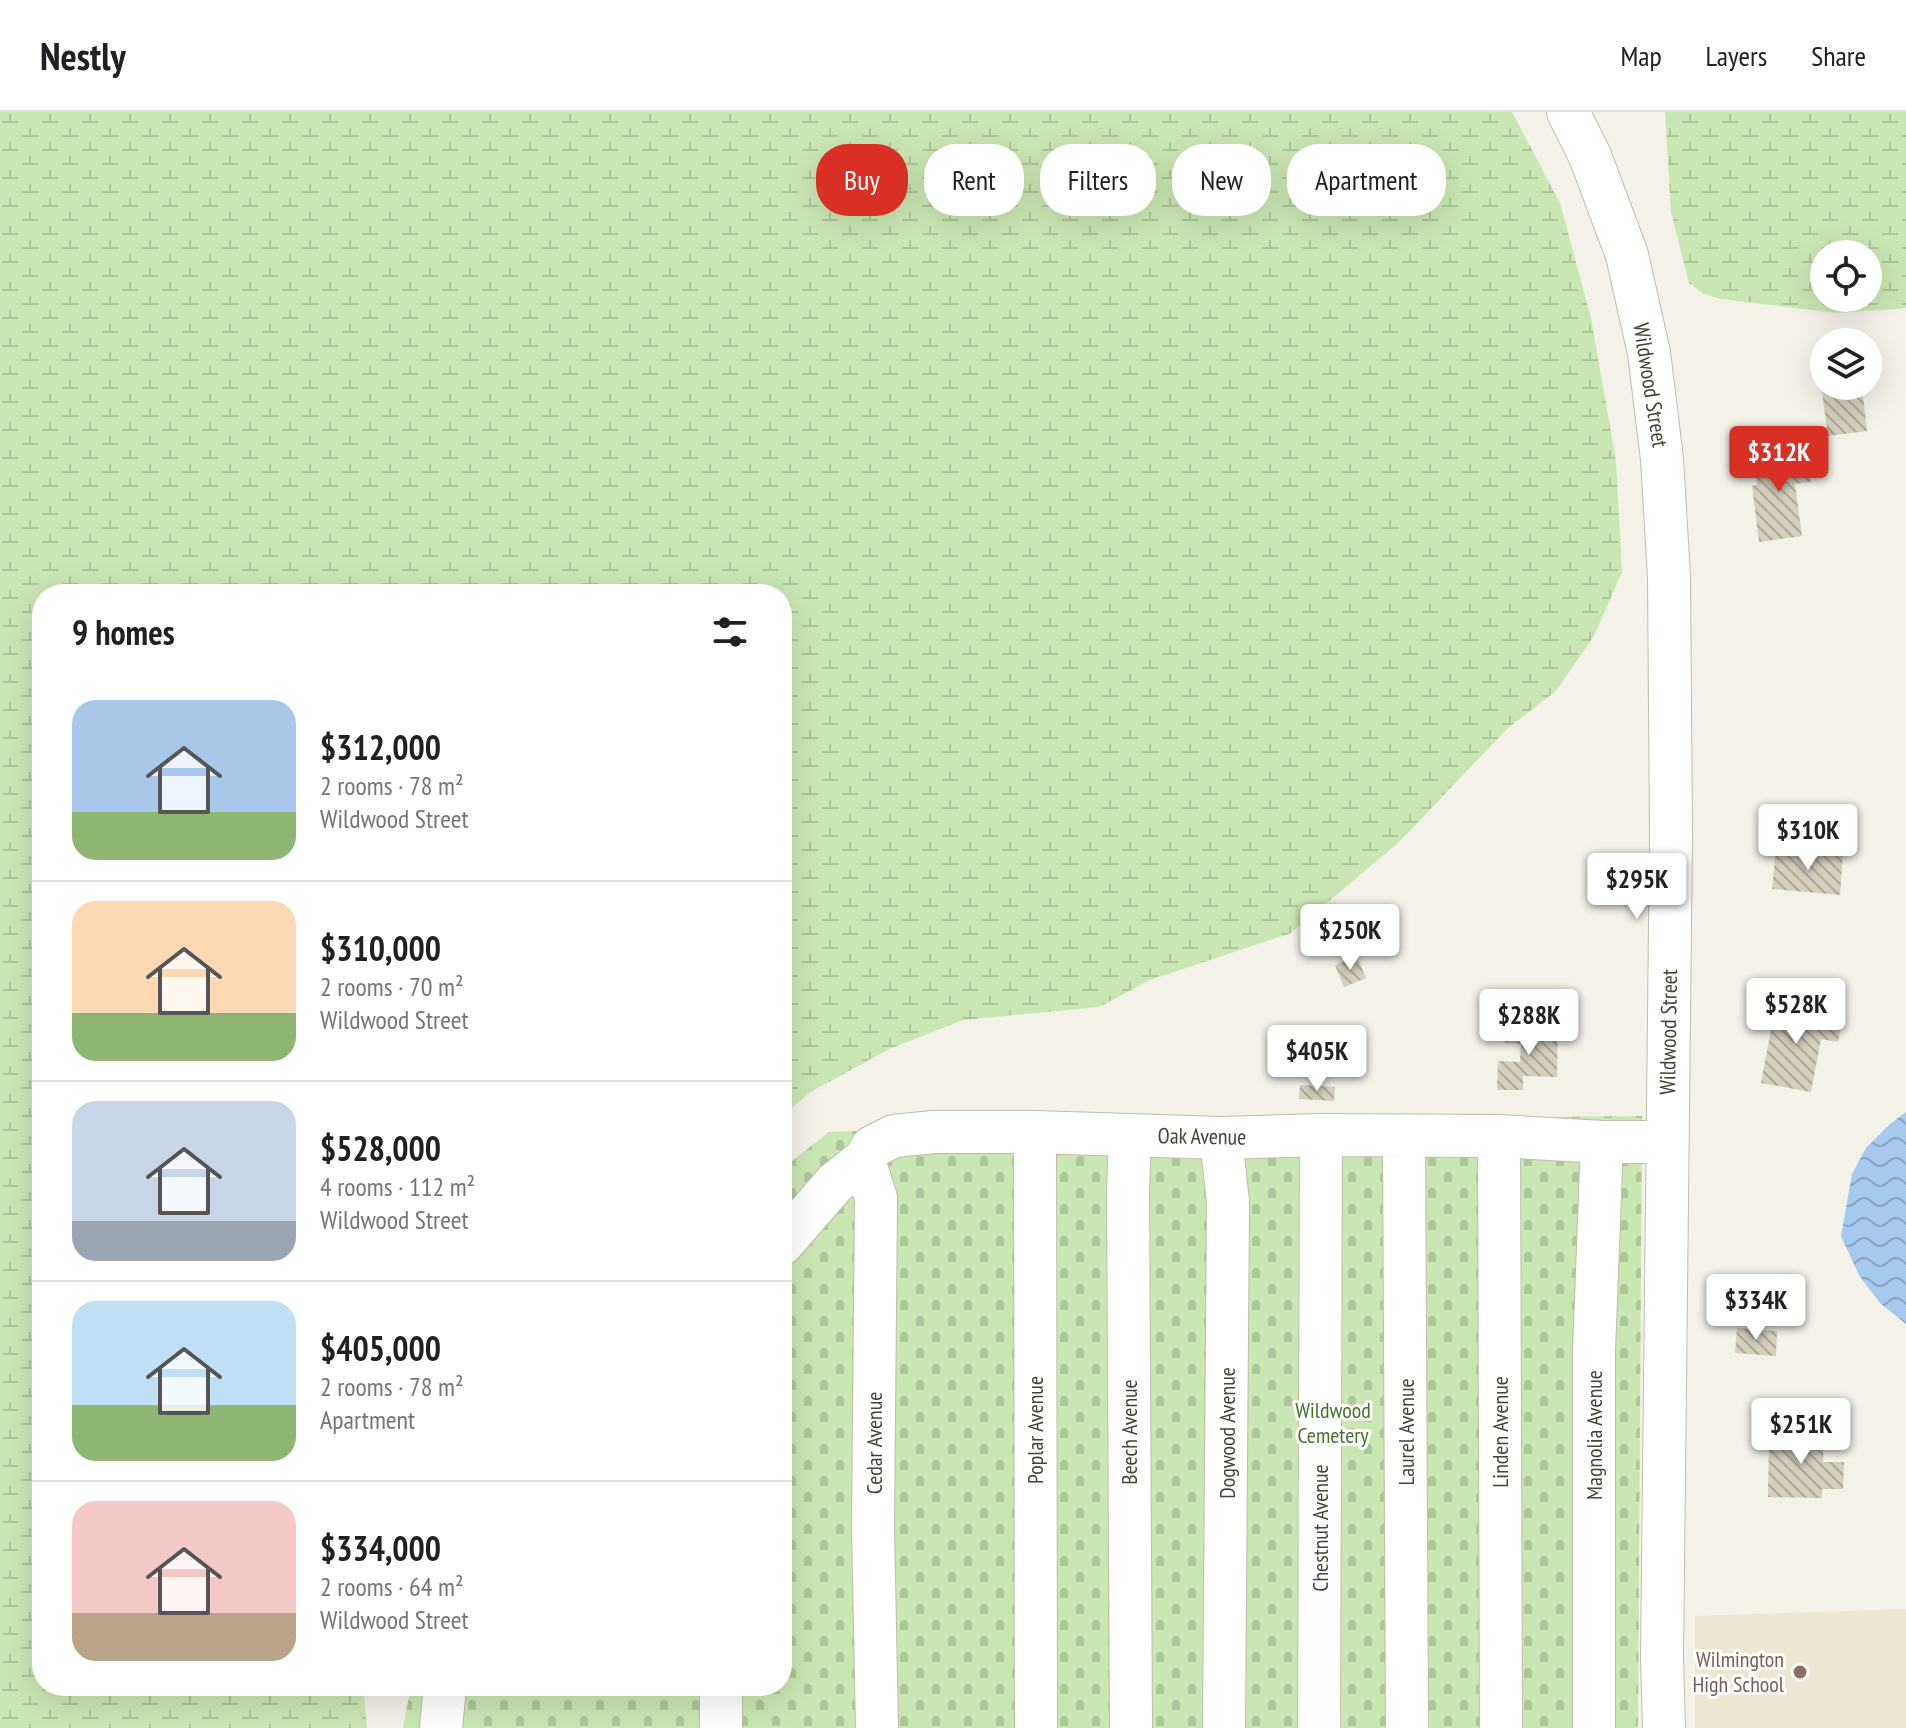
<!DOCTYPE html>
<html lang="en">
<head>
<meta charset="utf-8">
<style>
  body { margin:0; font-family:"PT Sans Narrow",sans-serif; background:#f6f6f6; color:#202124; height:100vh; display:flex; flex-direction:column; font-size:30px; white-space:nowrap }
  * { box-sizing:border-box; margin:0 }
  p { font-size:26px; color:#757577 }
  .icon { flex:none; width:44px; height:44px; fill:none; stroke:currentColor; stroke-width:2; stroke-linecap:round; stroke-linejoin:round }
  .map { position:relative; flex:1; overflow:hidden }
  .drawer { position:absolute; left:32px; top:472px; width:760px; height:1112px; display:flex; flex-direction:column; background:#fff; border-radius:32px; box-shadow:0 8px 32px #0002 }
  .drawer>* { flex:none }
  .top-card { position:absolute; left:816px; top:32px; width:760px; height:72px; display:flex; gap:16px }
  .buttons { position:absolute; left:1810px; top:128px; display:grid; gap:16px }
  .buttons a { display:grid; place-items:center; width:72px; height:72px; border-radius:50%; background:#fff; box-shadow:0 8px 32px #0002; font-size:40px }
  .price { position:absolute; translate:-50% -68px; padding:0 18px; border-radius:8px; background:#fff; color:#222; font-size:26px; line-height:52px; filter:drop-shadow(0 2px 4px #0008) }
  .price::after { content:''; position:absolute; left:50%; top:48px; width:24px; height:18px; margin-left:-12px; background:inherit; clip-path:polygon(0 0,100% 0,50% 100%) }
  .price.on { background:#d93025; color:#fff }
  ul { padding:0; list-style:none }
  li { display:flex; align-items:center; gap:24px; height:200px; padding:0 40px }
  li+li { border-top:2px solid #e0e0e0 }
  li span { display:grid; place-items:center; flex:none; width:224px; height:160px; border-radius:24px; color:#555 }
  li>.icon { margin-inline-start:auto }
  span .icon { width:96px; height:96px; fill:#fffc; stroke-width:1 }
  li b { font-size:34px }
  h2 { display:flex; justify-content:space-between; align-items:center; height:96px; padding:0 40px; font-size:34px }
  .tag { padding:0 28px; border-radius:32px; background:#fff; box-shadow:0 8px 32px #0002; font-size:28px; line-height:72px }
  .tag.on { background:#d93025; color:#fff }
  header { display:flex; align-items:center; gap:48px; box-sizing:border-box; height:112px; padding:0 40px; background:#fff; border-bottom:2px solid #e0e0e0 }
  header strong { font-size:38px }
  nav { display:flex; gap:44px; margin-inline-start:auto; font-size:28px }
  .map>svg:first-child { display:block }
</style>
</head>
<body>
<header>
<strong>Nestly</strong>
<nav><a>Map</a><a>Layers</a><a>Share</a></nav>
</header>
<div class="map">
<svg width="1906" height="1616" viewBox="0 0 1906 1616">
  <defs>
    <pattern id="wetland-marsh" width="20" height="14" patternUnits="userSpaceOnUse" patternTransform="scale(2)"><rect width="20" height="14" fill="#cae6b2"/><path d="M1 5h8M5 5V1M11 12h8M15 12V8" fill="none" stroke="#afc69a"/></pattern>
    <pattern id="cemetery-stones" width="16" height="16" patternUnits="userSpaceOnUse" patternTransform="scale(2)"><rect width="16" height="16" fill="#cae6b2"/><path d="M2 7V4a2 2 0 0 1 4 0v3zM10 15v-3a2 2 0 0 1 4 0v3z" fill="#afc69a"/></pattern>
    <pattern id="water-waves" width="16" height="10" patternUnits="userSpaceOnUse" patternTransform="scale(2)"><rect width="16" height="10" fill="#a6caee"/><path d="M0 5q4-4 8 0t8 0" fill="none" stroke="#89a6c2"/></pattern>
    <pattern id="building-back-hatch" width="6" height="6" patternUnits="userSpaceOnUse" patternTransform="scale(2)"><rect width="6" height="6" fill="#d4cebd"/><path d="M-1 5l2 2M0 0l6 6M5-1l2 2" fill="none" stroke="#aea99a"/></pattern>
  </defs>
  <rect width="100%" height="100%" fill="#f3f1e8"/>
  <path fill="#ece7d2" d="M1906,1497V1616H1695V1504Z"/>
  <path fill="url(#wetland-marsh)" fill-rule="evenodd" d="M0,0H1512L1560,91L1591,206L1616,349L1622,460L1594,524L1556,579L1508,616L1398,731L1291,821L1150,868L1099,895L963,908L889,937L809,981L782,1005V482H42V1574H363L367,1616H0Z
    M1665,0H1906V196L1837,201L1721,187L1704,182L1689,171L1671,100ZM1824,142H1868V186H1824Z"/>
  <path fill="url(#cemetery-stones)" d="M1642,1004L1638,1616H403L411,1574H782V1057L829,1020L1152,1009Z"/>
  <path fill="url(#water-waves)" d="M1906,1000V1212L1880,1191L1860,1165L1841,1124L1852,1062L1866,1036L1889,1013Z"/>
  <path fill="url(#building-back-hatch)" d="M1862,275L1867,319L1828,324L1822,280Z
    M1807,338L1811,370L1795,372L1802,424L1759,430L1752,374L1757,373L1754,346Z
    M1776,737L1843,743L1840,783L1772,777Z
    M1357,845L1366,866L1344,875L1335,853Z
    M1776,891L1825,900L1824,907L1842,911L1838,930L1821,927L1811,980L1761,971Z
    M1520,916L1558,917L1557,965L1523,964V978H1497L1498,949L1520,950L1521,932L1505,931V919H1520Z
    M1300,973L1335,975L1334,989L1299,987Z
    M1737,1216L1777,1219L1776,1244L1735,1241Z
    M1769,1319L1824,1320L1823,1350H1844L1843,1377H1822V1386L1768,1385Z"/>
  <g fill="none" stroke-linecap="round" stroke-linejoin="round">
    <g stroke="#c1bcad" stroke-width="44">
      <path id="minor" d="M1568,0L1590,44L1627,143L1649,241L1662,347L1669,465L1671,722L1662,1546L1664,1616
        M1035,1020L1036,1616
        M1130,1023L1128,1080L1131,1616
        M1404,1024L1407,1616
        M1499,1024L1501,1616
        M1221,1026L1228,1090L1224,1616
        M864,1048L876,1086L873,1415L877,1616
        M782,1132L835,1071L864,1048L872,1035L894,1024L933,1020H1035L1221,1026L1321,1023L1499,1024L1602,1030H1667
        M721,1574V1616
        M441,1616L445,1574
        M1319,1616L1321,1023
        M1594,1616V1239L1602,1030"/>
    </g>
    <use href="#minor" stroke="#fff" stroke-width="42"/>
  </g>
  <circle fill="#8d6e63" stroke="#fff" stroke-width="3" cx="1800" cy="1560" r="8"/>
  <g text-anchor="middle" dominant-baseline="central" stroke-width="6" stroke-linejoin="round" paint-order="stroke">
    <g font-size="22" fill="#464237" stroke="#fff">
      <text transform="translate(1651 273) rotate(81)">Wildwood Street</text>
      <text transform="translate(1668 920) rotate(-89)">Wildwood Street</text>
      <text transform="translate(1202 1024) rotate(1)">Oak Avenue</text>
      <text transform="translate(1035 1318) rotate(-90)">Poplar Avenue</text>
      <text transform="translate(1129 1320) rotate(-90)">Beech Avenue</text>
      <text transform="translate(1406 1320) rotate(-90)">Laurel Avenue</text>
      <text transform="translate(1500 1320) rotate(-90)">Linden Avenue</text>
      <text transform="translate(1227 1321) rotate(-90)">Dogwood Avenue</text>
      <text transform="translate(1594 1323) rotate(-90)">Magnolia Avenue</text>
      <text transform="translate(874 1331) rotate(-90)">Cedar Avenue</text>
      <text transform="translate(1320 1416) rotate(-90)">Chestnut Avenue</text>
    </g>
    <g font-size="22" fill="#41762c" stroke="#fff">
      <text x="1333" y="1298">Wildwood<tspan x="1333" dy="25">Cemetery</tspan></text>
    </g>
    <g font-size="22" fill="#785e54" stroke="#fff" text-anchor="end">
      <text x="1784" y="1547">Wilmington<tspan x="1784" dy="25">High School</tspan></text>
    </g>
  </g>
</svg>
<div class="buttons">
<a><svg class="icon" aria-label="locate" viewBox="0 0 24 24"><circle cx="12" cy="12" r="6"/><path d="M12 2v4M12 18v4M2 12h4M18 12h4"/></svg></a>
<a><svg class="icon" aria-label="layers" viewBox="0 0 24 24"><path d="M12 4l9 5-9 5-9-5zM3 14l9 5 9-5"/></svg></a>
</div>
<b class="price on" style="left:1779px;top:382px">$312K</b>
<b class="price" style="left:1808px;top:760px">$310K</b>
<b class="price" style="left:1637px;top:809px">$295K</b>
<b class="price" style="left:1350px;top:860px">$250K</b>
<b class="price" style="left:1796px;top:934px">$528K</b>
<b class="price" style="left:1529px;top:945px">$288K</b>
<b class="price" style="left:1317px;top:981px">$405K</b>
<b class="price" style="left:1756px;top:1230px">$334K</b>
<b class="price" style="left:1801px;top:1354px">$251K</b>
<div class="top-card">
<a class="tag on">Buy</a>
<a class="tag">Rent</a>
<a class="tag">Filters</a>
<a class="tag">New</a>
<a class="tag">Apartment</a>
</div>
<section class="drawer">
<h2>9 homes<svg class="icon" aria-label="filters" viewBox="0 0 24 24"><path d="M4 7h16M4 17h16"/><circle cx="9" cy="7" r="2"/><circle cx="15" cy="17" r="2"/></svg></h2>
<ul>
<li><span style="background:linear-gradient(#a9c7e8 70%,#8fb573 0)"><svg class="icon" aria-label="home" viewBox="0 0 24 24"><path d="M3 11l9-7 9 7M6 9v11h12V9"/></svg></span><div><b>$312,000</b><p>2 rooms · 78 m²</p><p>Wildwood Street</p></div></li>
<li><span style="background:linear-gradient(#ffd9b3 70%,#8fb573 0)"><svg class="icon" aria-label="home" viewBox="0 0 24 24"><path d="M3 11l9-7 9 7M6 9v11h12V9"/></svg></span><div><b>$310,000</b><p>2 rooms · 70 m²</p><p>Wildwood Street</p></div></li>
<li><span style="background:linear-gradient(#c9d6e8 75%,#9aa5b1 0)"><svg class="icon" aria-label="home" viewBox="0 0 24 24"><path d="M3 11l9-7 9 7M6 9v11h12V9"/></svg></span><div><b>$528,000</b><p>4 rooms · 112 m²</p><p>Wildwood Street</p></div></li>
<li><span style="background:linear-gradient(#bfe0f5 65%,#8fb573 0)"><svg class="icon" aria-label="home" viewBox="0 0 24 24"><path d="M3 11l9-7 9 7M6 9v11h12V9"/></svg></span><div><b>$405,000</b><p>2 rooms · 78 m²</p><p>Apartment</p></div></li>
<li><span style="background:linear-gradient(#f6c9c9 70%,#b9a48a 0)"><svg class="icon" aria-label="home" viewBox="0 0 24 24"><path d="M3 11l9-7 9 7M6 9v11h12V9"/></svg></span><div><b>$334,000</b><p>2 rooms · 64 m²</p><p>Wildwood Street</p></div></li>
</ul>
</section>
</div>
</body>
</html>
